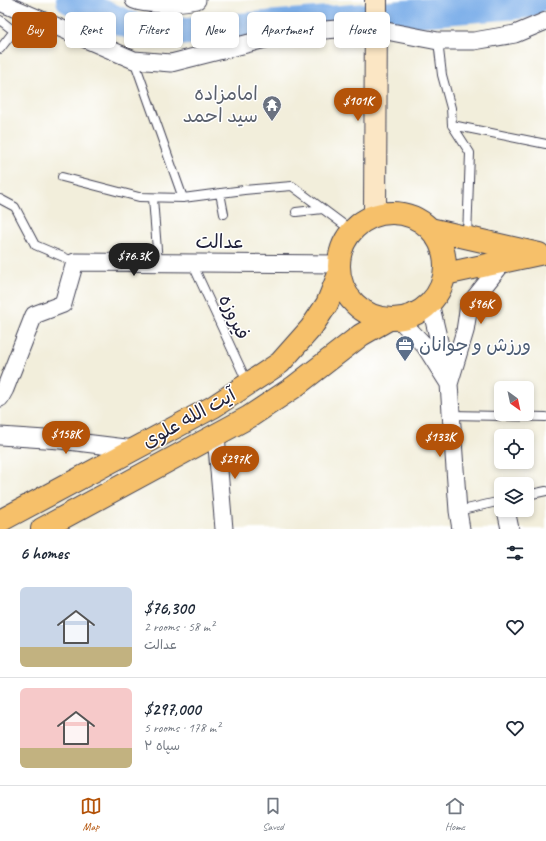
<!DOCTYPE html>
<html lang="en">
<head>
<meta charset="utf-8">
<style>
  body { margin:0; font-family:Caveat,"Playpen Sans Arabic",sans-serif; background:#f6f6f7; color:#1f2937; height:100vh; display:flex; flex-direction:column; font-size:15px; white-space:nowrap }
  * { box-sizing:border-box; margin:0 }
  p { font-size:13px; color:#747a83 }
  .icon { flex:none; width:22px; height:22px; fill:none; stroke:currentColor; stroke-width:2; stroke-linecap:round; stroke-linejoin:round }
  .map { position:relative; height:529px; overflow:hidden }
  .sheet { display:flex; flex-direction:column; background:#fff; flex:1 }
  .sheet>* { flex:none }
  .top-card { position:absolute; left:12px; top:12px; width:522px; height:36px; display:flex; gap:8px }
  .needle { width:26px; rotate:147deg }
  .buttons { position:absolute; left:494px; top:381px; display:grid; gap:8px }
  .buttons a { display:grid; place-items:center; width:40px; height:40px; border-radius:6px; background:#fff; box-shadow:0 2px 6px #0003; font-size:20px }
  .price { position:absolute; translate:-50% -34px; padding:0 9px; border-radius:14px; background:#b45309; color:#fff; font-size:13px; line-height:26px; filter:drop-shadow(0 1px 2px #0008) }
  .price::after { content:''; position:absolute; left:50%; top:24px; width:12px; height:9px; margin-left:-6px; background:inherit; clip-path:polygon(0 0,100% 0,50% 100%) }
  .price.on { background:#222; color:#fff }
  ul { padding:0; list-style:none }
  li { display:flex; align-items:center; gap:12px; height:100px; padding:0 20px }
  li+li { border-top:1px solid #e0e1e3 }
  li span { display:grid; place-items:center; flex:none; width:112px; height:80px; border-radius:6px; color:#555 }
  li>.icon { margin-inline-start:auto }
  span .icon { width:48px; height:48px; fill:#fffc; stroke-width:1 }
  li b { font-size:17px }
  h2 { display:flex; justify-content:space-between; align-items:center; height:48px; padding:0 20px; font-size:17px }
  .pill { padding:0 14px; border-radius:6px; background:#fff; box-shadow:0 2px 6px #0003; font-size:14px; line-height:36px }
  .pill.on { background:#b45309; color:#fff }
  .tab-bar { display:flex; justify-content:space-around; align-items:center; height:56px; border-top:1px solid #e0e1e3; background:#fff; font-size:11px; color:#747a83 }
  .tab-bar a { display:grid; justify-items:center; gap:2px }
  .tab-bar .on { color:#b45309 }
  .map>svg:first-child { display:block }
</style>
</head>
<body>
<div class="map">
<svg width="546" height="529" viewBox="0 0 546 529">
  <rect width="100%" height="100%" fill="#fff"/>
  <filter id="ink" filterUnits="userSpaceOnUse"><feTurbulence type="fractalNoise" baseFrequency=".025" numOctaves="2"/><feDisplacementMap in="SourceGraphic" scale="8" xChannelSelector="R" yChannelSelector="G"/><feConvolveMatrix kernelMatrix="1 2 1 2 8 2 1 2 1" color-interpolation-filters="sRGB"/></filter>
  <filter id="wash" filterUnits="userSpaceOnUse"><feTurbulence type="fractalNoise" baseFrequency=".012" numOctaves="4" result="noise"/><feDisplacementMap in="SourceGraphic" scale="16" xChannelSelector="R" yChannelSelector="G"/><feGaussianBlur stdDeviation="0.9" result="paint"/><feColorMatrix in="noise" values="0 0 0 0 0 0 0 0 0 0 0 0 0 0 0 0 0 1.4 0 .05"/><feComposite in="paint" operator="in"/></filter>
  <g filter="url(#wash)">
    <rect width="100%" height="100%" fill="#f2eedb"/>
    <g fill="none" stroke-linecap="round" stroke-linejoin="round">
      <path stroke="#7dafe9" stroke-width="28" d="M70,0L151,34L530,4L535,0"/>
    </g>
  </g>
  <g filter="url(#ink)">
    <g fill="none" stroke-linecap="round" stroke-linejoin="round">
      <g stroke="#414153" stroke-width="10">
        <path id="lane" d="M0,20L14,31L0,49
          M438,41L442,75L451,108L452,125L470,153L467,237
          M134,60L183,198
          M452,125L546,144
          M62,177L139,197L183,198L244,190L292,186L351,230
          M220,193L224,214
          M153,198L158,263
          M0,199L15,207L35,245L75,262
          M296,212L323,209
          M192,263L248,384
          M451,415L546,417
          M527,495L546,491
          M458,511L501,501"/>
      </g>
      <g stroke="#414153" stroke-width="19">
        <path id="street" d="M134,0C151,7 179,3 197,0
          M0,2L134,60L171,63L289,33L349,28L376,29L438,41H474L515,34L546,21
          M399,319L425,346L449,384L430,303
          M0,398L5,389L34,315L63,304L75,262L338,264
          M216,435L224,529
          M0,436L60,440L134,449
          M506,510L510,529
          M461,529L458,511L449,384L465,331L469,305L504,261"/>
      </g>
      <g stroke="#414153" stroke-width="24">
        <path id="secondary" d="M375,215L376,0"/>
      </g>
      <g stroke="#414153" stroke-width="24">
        <path id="primary" d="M339 266a53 53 0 1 1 106 0a53 53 0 1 1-106 0Z
          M430,229L539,254L445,274"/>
      </g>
      <g stroke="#414153" stroke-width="24">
        <path id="highway" d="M0,521L213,407L280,363L311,328L327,304L339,274
          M42,529L249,417L294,387L361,335L389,319"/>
      </g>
      <use href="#lane" stroke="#fff" stroke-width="8"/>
      <use href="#street" stroke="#fff" stroke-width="17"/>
      <use href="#secondary" stroke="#fbe6c4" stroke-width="22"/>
      <use href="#primary" stroke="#f6c06b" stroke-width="22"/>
      <use href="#highway" stroke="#f6c06b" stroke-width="22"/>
    </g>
  </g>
  <defs>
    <g id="temple-pin" transform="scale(1)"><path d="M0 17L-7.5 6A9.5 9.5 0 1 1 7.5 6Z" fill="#6b7280" stroke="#fff"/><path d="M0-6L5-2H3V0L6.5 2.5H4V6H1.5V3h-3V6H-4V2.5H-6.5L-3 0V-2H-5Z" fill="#fff"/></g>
    <g id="office-pin" transform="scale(1)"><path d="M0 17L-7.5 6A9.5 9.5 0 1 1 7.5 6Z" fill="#5c6f8a" stroke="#fff"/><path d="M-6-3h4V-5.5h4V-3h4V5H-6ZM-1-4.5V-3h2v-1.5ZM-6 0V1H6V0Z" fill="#fff"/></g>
  </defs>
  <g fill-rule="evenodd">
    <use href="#temple-pin" x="272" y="105"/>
    <use href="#office-pin" x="405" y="345"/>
  </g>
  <g text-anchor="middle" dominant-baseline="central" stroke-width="3" stroke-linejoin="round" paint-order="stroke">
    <g font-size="19" fill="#5b616d" stroke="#fff" text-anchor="end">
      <text x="258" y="94">امامزاده<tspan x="258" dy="22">سید احمد</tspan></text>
    </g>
    <g font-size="19" fill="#22223b" stroke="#fff">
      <text x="220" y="242">عدالت</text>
      <text transform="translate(234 317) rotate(65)">فیروزه</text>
      <text transform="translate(189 418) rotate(-29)">آیت الله علوی</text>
    </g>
    <g font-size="19" fill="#4e5e75" stroke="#fff" text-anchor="start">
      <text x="419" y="345">ورزش و جوانان</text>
    </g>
  </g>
</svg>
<div class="buttons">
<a><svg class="needle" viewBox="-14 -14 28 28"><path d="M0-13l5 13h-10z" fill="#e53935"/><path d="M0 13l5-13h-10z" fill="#747a83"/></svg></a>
<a><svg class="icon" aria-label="locate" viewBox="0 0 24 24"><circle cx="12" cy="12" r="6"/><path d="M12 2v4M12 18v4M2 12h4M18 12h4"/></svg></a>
<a><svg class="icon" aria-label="layers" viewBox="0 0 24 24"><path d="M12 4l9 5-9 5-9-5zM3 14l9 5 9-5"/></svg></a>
</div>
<b class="price" style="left:358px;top:122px">$101K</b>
<b class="price on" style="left:134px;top:277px">$76.3K</b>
<b class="price" style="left:481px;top:325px">$96K</b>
<b class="price" style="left:66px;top:455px">$158K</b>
<b class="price" style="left:440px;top:458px">$133K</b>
<b class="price" style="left:235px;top:480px">$297K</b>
<div class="top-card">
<a class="pill on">Buy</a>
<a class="pill">Rent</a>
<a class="pill">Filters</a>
<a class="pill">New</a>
<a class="pill">Apartment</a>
<a class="pill">House</a>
</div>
</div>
<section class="sheet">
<h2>6 homes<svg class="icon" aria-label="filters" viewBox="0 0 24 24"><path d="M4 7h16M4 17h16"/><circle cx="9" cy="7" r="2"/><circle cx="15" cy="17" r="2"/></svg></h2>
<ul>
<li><span style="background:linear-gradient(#c9d6e8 75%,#c2b280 0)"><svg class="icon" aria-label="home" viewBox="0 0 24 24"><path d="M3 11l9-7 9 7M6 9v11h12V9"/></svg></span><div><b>$76,300</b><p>2 rooms · 58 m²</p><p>عدالت</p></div><svg class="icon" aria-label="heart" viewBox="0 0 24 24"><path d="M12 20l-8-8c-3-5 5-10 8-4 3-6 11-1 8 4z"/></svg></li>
<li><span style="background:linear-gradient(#f6c9c9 75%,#c2b280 0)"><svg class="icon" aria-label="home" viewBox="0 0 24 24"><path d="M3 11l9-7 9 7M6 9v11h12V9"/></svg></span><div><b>$297,000</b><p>5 rooms · 178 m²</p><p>سپاه ۲</p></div><svg class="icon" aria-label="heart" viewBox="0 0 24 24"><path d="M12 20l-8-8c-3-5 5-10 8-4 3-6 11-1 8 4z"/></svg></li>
</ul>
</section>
<nav class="tab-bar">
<a class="on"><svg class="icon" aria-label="map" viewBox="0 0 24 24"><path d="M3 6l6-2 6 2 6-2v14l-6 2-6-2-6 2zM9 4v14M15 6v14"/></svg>Map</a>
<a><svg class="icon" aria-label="saved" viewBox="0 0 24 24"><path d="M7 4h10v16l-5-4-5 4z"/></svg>Saved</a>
<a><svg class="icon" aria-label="home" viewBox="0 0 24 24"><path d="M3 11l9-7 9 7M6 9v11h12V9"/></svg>Home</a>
</nav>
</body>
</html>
